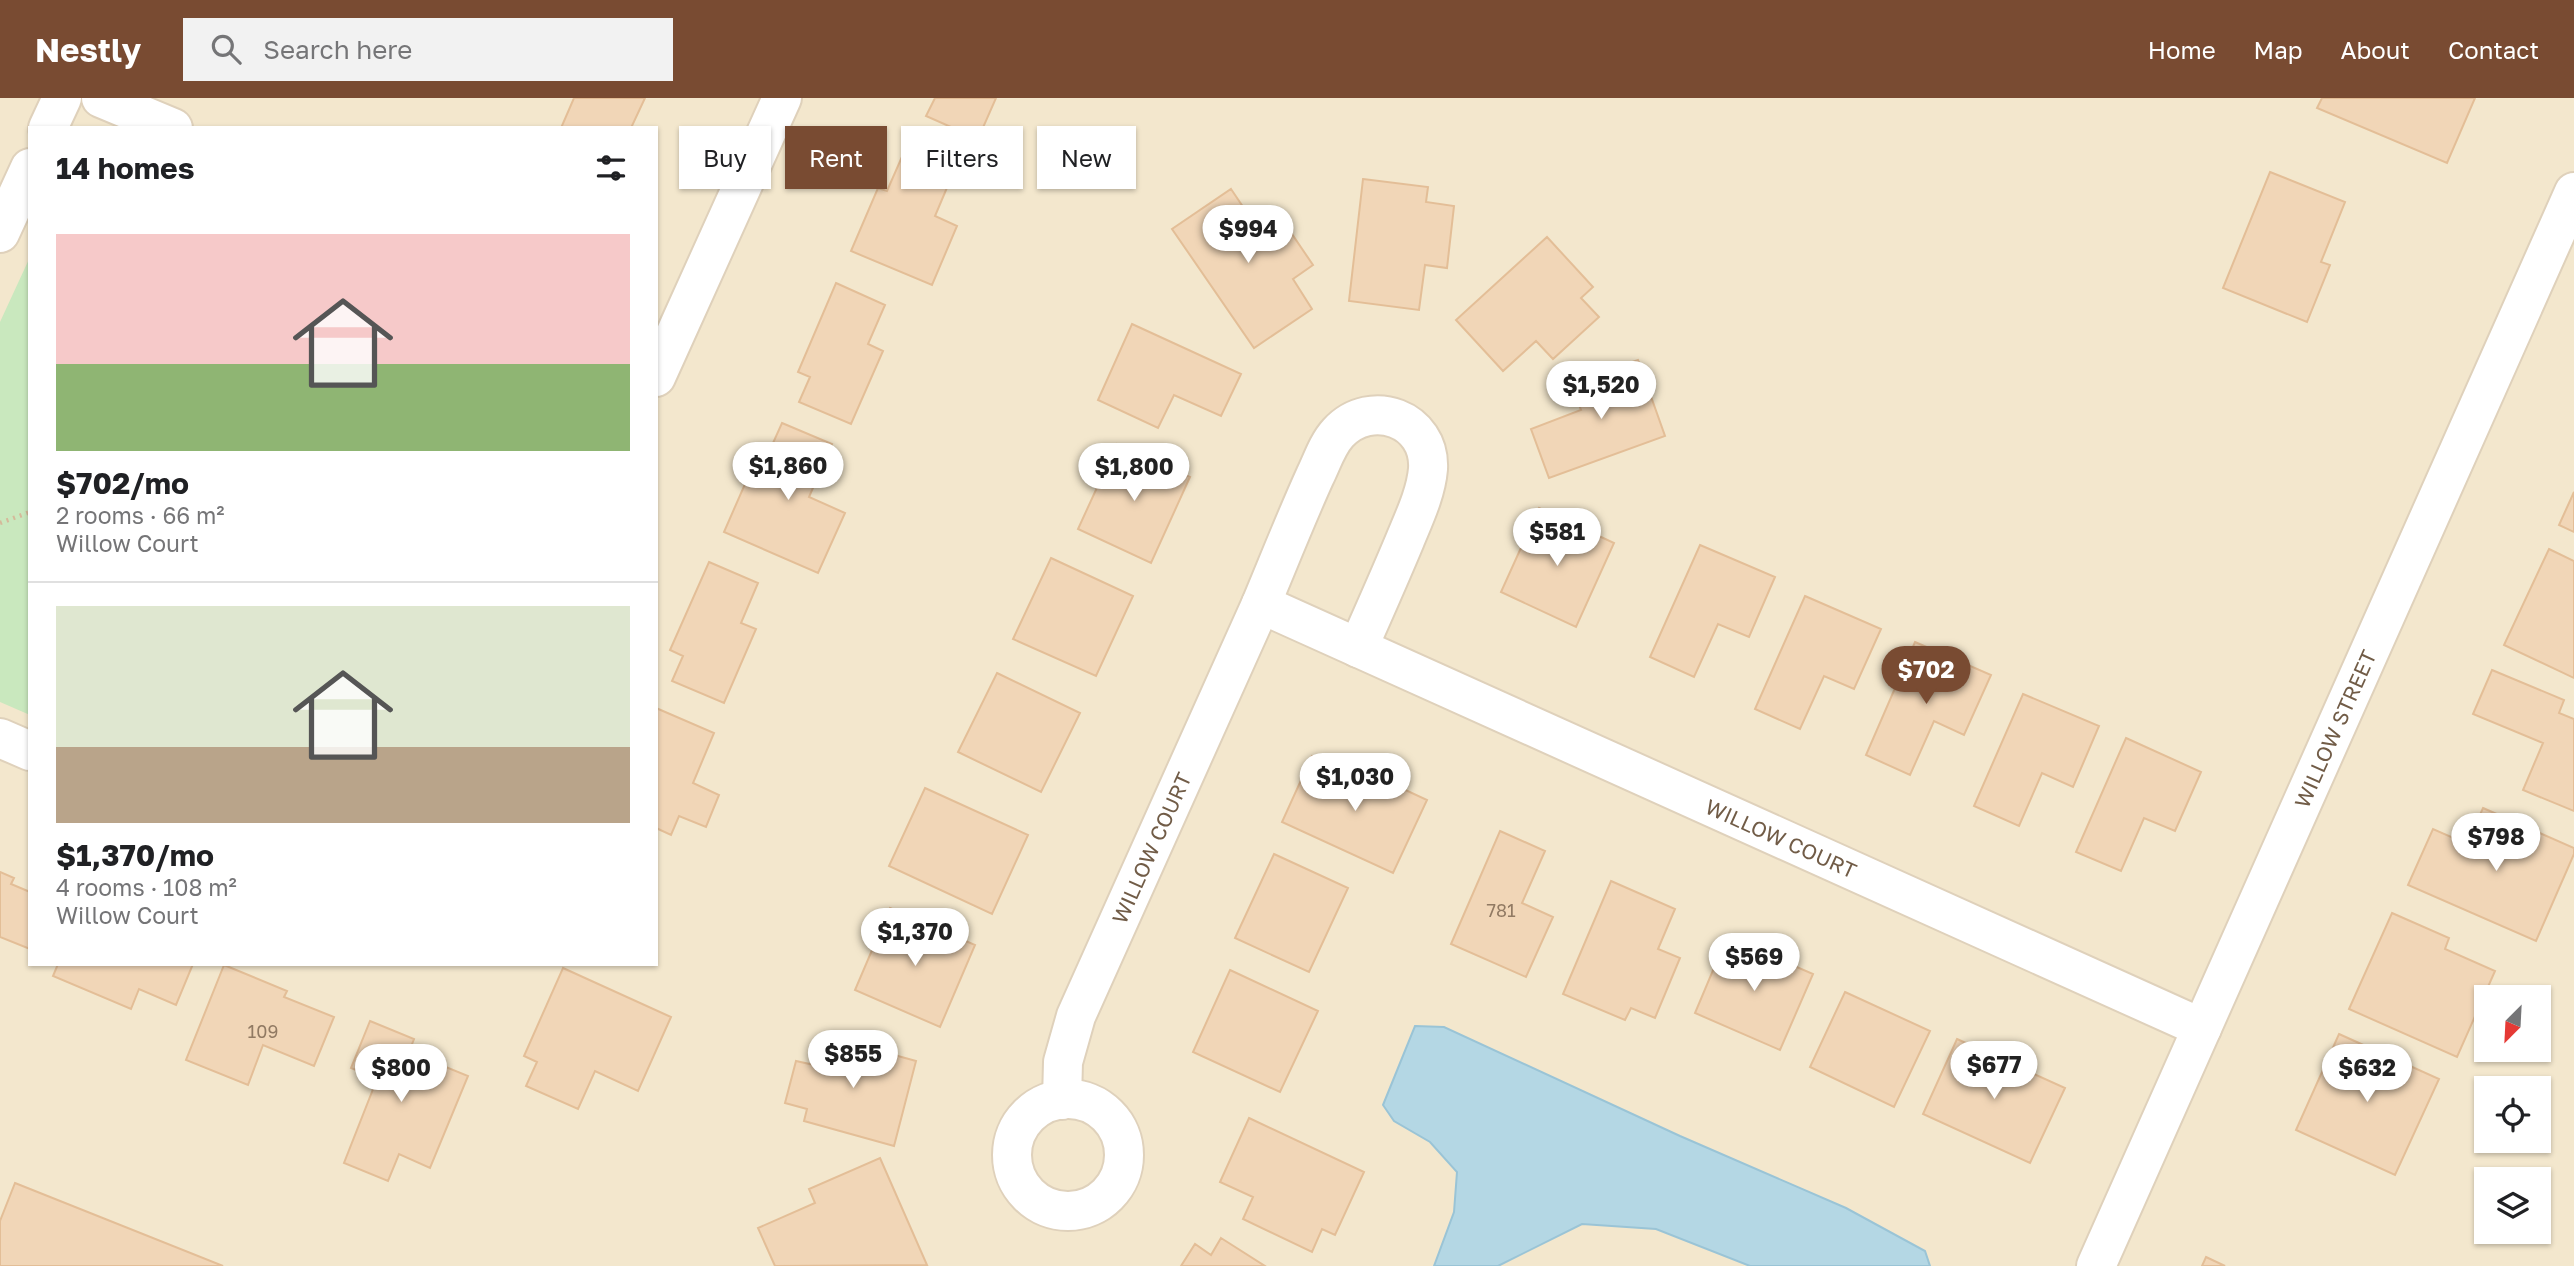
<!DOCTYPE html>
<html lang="en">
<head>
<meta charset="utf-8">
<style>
  body { margin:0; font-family:"Golos Text",sans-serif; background:#f2f2f2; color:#202124; height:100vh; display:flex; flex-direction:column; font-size:26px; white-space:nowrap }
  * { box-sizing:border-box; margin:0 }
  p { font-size:23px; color:#757577 }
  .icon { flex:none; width:38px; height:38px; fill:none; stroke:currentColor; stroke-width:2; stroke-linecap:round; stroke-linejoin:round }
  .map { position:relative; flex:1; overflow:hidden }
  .details { position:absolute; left:28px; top:28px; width:630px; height:840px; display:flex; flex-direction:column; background:#fff; border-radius:0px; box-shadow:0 2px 5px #0004 }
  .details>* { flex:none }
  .banner { position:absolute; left:679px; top:28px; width:665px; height:63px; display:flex; gap:14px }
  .needle { width:46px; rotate:204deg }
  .controls { position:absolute; left:2474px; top:887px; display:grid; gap:14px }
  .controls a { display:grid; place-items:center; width:77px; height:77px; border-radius:0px; background:#fff; box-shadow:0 2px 5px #0004; font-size:35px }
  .price { position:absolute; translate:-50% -60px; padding:0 16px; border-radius:24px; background:#fff; color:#222; font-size:23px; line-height:46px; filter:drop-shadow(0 2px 4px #0008) }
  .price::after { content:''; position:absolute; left:50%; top:42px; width:21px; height:16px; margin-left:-10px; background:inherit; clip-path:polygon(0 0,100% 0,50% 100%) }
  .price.active { background:#794b32; color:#fff }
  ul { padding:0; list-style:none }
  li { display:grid; align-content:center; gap:14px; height:371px; padding:0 28px }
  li+li { border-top:2px solid #e0e0e0 }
  li span { display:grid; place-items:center; height:217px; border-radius:0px; color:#555 }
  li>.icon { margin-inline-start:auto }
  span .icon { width:126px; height:126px; fill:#fffc; stroke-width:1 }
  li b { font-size:30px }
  h2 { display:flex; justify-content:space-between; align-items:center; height:84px; padding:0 28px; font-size:30px }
  .pill { padding:0 24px; border-radius:0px; background:#fff; box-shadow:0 2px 5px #0004; font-size:24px; line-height:63px }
  .pill.active { background:#794b32; color:#fff }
  header { display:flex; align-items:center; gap:42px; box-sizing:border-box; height:98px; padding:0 35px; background:#794b32; color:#fff }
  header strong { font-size:33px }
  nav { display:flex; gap:38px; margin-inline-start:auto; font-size:24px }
  .search { width:490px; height:63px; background:#f2f2f2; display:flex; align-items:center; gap:18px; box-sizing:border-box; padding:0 24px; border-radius:0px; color:#757577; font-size:26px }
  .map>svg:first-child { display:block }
</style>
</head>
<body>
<header>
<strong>Nestly</strong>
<div class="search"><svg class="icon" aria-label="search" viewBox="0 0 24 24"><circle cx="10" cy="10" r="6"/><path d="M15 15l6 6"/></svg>Search here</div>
<nav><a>Home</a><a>Map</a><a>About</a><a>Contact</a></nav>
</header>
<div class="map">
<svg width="2574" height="1168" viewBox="0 0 2574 1168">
  <rect width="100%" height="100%" fill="#fcf4df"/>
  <path fill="#f3e7cd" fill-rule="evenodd" d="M0,0H2574V1168H0ZM30,30H656V866H30ZM2487,900H2539V952H2487ZM2487,990H2539V1043H2487ZM2487,1082H2539V1134H2487Z"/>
  <path fill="#c9e8be" d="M30,159V617L0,604V224Z"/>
  <path fill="#b4d7e4" stroke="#9ac4d6" stroke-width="2" d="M1415,928L1444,929L1680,1038L1846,1110L1925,1153L1930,1168H1750L1656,1131L1582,1126L1498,1168H1434L1454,1114L1457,1074L1430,1044L1394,1023L1383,1007Z"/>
  <path fill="#f1d6b7" stroke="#e3be97" stroke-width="2" d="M574,0H645L631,30H561Z
    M935,0H996L978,41L926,18Z
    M2322,0H2475L2447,65L2317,10Z
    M908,45L957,66L935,118L957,128L932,187L851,153L878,90L887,93Z
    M2270,74L2345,104L2321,164L2330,167L2307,224L2223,190Z
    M1363,81L1428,89L1426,104L1454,108L1447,170L1425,167L1419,212L1349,203Z
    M1231,91L1256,128L1277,114L1313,167L1293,181L1312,211L1254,250L1172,131Z
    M1547,139L1593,189L1581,200L1599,219L1553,261L1536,243L1503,273L1456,222Z
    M836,185L885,207L868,246L883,253L851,326L799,304L810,279L798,274Z
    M1132,226L1241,276L1221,318L1174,297L1158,330L1098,302Z
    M1638,262L1665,338L1549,380L1531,331L1581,312L1571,285Z
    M782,325L832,346L809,399L845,415L818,475L724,434L752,370L760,374Z
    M1117,346L1190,379L1151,465L1078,431Z
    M2574,394V434L2559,427Z
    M1539,410L1614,445L1576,529L1501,494Z
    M1700,447L1775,479L1749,539L1718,526L1694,579L1650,559Z
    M2549,451L2574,463V580L2504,547Z
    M1051,460L1133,498L1096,578L1013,541Z
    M709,464L758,485L741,525L756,531L724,605L672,583L683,558L670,552Z
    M1805,498L1881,531L1854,591L1824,578L1800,631L1755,611Z
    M1915,544L1991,577L1964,637L1934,623L1910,677L1866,657Z
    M2492,572L2564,602L2559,615L2574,621V713L2523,692L2543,645L2473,616Z
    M997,575L1080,615L1041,694L958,654Z
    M2023,596L2099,628L2073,689L2042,675L2019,728L1974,708Z
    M656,610L714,635L693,685L719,697L706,729L679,718L671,737L656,730Z
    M2126,640L2201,674L2175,733L2144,720L2121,773L2076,754Z
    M1312,658L1364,681L1367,674L1427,702L1393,775L1282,724Z
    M925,690L1028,737L992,816L889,768Z
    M2483,710L2574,750V756L2536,843L2408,787L2433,731L2467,746Z
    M1500,733L1545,753L1522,805L1553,819L1526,879L1451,846Z
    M1274,756L1348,790L1309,874L1235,840Z
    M0,774L14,780L11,786L30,794V851L0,839Z
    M1611,783L1675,811L1658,851L1680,860L1655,920L1631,910L1625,922L1563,896Z
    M890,810L975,847L940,929L855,892Z
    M2392,815L2449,840L2445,851L2495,873L2457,959L2349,911Z
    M1727,839L1813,876L1780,952L1695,915Z
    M58,866H193L176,907L139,891L131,911L53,878Z
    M224,867L287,893L284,899L334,919L314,968L263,947L248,987L186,962Z
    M563,870L671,919L638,993L595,973L578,1011L526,988L537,964L524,958Z
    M1230,872L1318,913L1280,994L1193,954Z
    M1845,894L1930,933L1894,1009L1810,969Z
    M370,923L414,941L409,954L468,978L430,1070L399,1056L388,1083L344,1065L377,981L351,970Z
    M2339,936L2439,981L2395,1077L2296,1032Z
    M822,937L916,963L894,1048L804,1023L807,1011L785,1005L796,963L814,967Z
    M1957,941L2065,990L2030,1065L1923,1016Z
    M1249,1020L1364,1074L1335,1137L1322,1131L1312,1154L1243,1121L1253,1099L1220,1084Z
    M880,1060L927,1167L775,1168L758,1130L815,1105L809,1091Z
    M15,1085L223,1168H0V1123Z
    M1221,1140L1265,1168H1181L1195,1146L1211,1157Z
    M2206,1159L2225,1168H2202Z"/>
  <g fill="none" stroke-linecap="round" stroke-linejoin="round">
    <g stroke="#dfd1bb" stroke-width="42">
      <g id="minor">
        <path d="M101,0L173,30"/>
        <path d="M48,30L62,0"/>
        <path d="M0,135L30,70"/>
        <path d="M656,279L782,0"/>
        <path d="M1261,506C1279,463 1296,420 1315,378C1322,364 1327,347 1338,335C1371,299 1431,321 1428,371C1426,395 1414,420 1405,442C1390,478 1374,514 1358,550"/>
        <path d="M0,640L30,653"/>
        <circle cx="1068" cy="1057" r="56"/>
        <path id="s1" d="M1062,1002L1063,964L1076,918L1261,506L2202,930"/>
        <path id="s2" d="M2096,1168L2574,94"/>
      </g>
    </g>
    <path stroke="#d5b99a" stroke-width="4.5" stroke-dasharray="2 5" stroke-linecap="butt" d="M0,425L30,414"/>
    <use href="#minor" stroke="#fff" stroke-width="38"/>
  </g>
  <g text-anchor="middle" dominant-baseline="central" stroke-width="7" stroke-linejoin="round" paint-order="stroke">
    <g font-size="18" fill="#917a63">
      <text x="1501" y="812">781</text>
      <text x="263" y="933">109</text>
    </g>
    <g font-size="21" fill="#715c47" stroke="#fff8e4">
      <text stroke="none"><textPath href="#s2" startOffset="588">WILLOW STREET</textPath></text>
      <text stroke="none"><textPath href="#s1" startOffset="1108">WILLOW COURT</textPath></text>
      <text stroke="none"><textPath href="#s1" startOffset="270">WILLOW COURT</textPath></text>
    </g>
  </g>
</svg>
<div class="controls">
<a><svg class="needle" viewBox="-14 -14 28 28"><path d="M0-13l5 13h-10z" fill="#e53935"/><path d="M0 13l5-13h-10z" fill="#757577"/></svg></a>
<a><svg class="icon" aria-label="locate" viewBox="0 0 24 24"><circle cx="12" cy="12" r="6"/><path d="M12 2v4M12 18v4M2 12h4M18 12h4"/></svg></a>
<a><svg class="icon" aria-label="layers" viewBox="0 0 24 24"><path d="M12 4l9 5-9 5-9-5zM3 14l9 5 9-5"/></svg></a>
</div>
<b class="price" style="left:1248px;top:167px">$994</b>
<b class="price" style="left:1601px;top:323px">$1,520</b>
<b class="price" style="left:788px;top:404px">$1,860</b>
<b class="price" style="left:1134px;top:405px">$1,800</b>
<b class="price" style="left:1557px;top:470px">$581</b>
<b class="price active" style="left:1926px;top:608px">$702</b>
<b class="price" style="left:1355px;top:715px">$1,030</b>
<b class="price" style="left:2496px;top:775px">$798</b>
<b class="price" style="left:915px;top:870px">$1,370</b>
<b class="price" style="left:1754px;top:895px">$569</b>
<b class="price" style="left:853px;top:992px">$855</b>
<b class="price" style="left:1994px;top:1003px">$677</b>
<b class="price" style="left:401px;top:1006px">$800</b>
<b class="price" style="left:2367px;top:1006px">$632</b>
<div class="banner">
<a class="pill">Buy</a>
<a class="pill active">Rent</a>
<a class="pill">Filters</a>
<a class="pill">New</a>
</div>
<section class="details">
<h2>14 homes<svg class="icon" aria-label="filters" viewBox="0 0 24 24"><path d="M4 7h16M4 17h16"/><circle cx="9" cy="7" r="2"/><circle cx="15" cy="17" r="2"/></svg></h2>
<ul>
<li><span style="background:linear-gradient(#f6c9c9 60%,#8fb573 0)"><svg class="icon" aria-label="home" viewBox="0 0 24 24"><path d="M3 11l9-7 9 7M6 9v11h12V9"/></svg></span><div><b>$702/mo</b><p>2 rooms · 66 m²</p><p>Willow Court</p></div></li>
<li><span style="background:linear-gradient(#dfe7d0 65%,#b9a48a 0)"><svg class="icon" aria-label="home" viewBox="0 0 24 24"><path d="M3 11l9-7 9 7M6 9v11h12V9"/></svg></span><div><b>$1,370/mo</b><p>4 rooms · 108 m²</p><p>Willow Court</p></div></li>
</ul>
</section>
</div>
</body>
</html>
